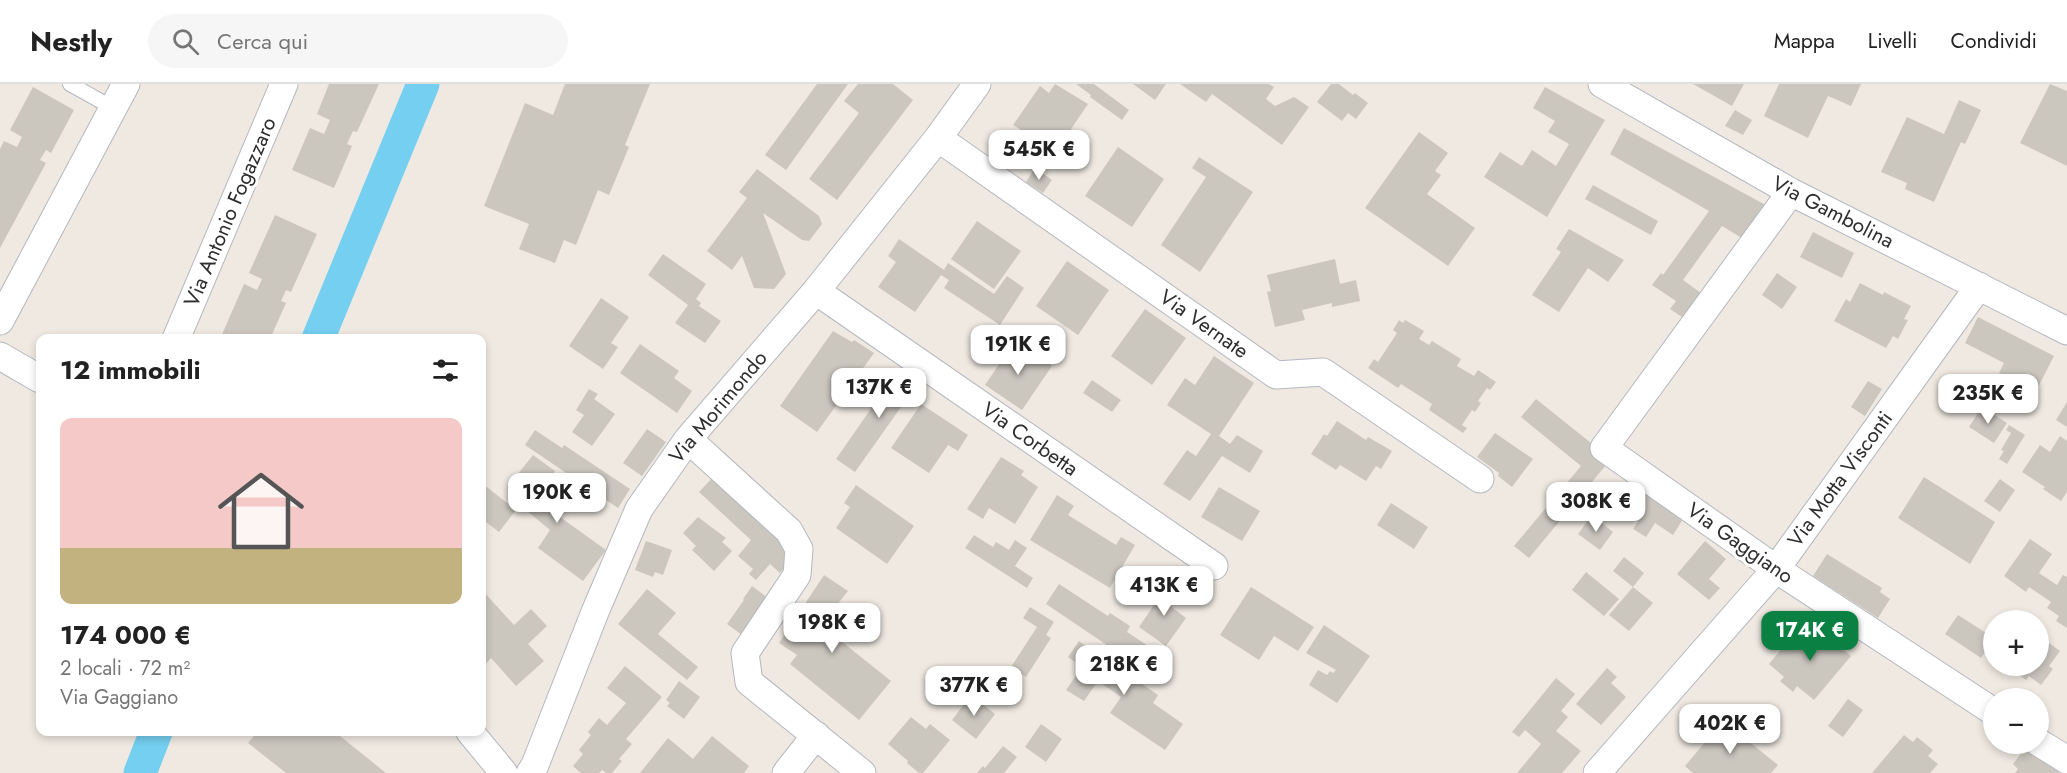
<!DOCTYPE html>
<html lang="it">
<head>
<meta charset="utf-8">
<style>
  body { margin:0; font-family:Jost,sans-serif; background:#f6f6f6; color:#222; height:100vh; display:flex; flex-direction:column; font-size:22px; white-space:nowrap }
  * { box-sizing:border-box; margin:0 }
  p { font-size:20px; color:#767676 }
  .icon { flex:none; width:33px; height:33px; fill:none; stroke:currentColor; stroke-width:2; stroke-linecap:round; stroke-linejoin:round }
  .map { position:relative; flex:1; overflow:hidden }
  .drawer { position:absolute; left:36px; top:250px; width:450px; height:402px; display:flex; flex-direction:column; background:#fff; border-radius:12px; box-shadow:0 3px 9px #0003 }
  .drawer>* { flex:none }
  .buttons { position:absolute; left:1983px; top:526px; display:grid; gap:12px }
  .buttons a { display:grid; place-items:center; width:66px; height:66px; border-radius:50%; background:#fff; box-shadow:0 3px 9px #0003; font-size:30px }
  .price { position:absolute; translate:-50% -51px; padding:0 14px; border-radius:12px; background:#fff; color:#222; font-size:20px; line-height:39px; filter:drop-shadow(0 2px 3px #0008) }
  .price::after { content:''; position:absolute; left:50%; top:36px; width:18px; height:14px; margin-left:-9px; background:inherit; clip-path:polygon(0 0,100% 0,50% 100%) }
  .price.active { background:#0b8043; color:#fff }
  ul { padding:0; list-style:none }
  li { display:grid; align-content:center; gap:12px; height:318px; padding:0 24px }
  li+li { border-top:2px solid #e0e0e0 }
  li span { display:grid; place-items:center; height:186px; border-radius:12px; color:#555 }
  li>.icon { margin-inline-start:auto }
  span .icon { width:108px; height:108px; fill:#fffc; stroke-width:1 }
  li b { font-size:26px }
  h2 { display:flex; justify-content:space-between; align-items:center; height:72px; padding:0 24px; font-size:26px }
  header { display:flex; align-items:center; gap:36px; box-sizing:border-box; height:84px; padding:0 30px; background:#fff; border-bottom:2px solid #e0e0e0 }
  header strong { font-size:28px }
  nav { display:flex; gap:33px; margin-inline-start:auto; font-size:21px }
  .search { width:420px; height:54px; background:#f6f6f6; display:flex; align-items:center; gap:15px; box-sizing:border-box; padding:0 21px; border-radius:33px; color:#767676; font-size:22px }
  .map>svg:first-child { display:block }
</style>
</head>
<body>
<header>
<strong>Nestly</strong>
<div class="search"><svg class="icon" aria-label="search" viewBox="0 0 24 24"><circle cx="10" cy="10" r="6"/><path d="M15 15l6 6"/></svg>Cerca qui</div>
<nav><a>Mappa</a><a>Livelli</a><a>Condividi</a></nav>
</header>
<div class="map">
<svg width="2067" height="689" viewBox="0 0 2067 689">
  <rect width="100%" height="100%" fill="#efe9e1"/>
  <g fill="none" stroke-linecap="round" stroke-linejoin="round">
    <path stroke="#75cff0" stroke-width="33" d="M318,255L423,0
      M140,689L156,648"/>
  </g>
  <path fill="#cbc7bf" d="M329,0H379L357,48L353,47L347,60L352,62L334,104L292,86L310,44L324,50L330,36L317,30Z
    M565,0H650L625,61L629,63L609,111L598,106L576,161L564,156L555,179L519,165L529,140L484,122L525,19L553,31Z
    M817,0H848L786,86L765,71Z
    M858,0H893L913,16L837,116L809,95L859,29L844,17Z
    M1055,0L1088,20L1046,82L1017,62L1026,49L1013,41L1040,2L1049,9Z
    M1076,0H1094L1129,26L1122,36L1090,13L1091,11Z
    M1133,0H1166L1155,16Z
    M1180,0H1269L1274,3L1266,15L1275,22L1294,13L1309,23L1282,61L1212,10L1206,18Z
    M1331,0H1339L1353,11L1355,9L1368,19L1356,35L1348,29L1342,37L1317,18Z
    M1693,0H1744L1732,22Z
    M1779,0H1861L1851,22L1828,12L1808,54L1764,32Z
    M2050,0L2067,7V82L2020,59Z
    M33,3L74,26L51,69L46,66L40,76L46,79L0,164V65L4,57L17,63L22,53L10,46Z
    M1545,3L1605,36L1547,133L1484,93L1500,68L1522,82L1532,66L1556,82L1569,60L1548,48L1555,37L1533,24Z
    M1959,16L1981,26L1965,60L1961,58L1934,118L1905,105L1907,99L1881,88L1907,33L1944,50Z
    M1735,26L1752,36L1743,51L1725,42Z
    M1624,44L1773,125L1750,159L1722,142L1683,196L1708,214L1691,239L1670,225L1676,217L1652,201L1661,189L1663,191L1709,127L1610,70Z
    M1419,48L1448,69L1435,87L1441,91L1427,110L1475,144L1448,182L1365,124Z
    M1118,63L1164,95L1132,143L1085,112Z
    M1199,73L1253,108L1200,188L1161,161L1206,93L1192,84Z
    M1035,84L1052,96L1043,109L1026,98Z
    M757,85L819,132L822,140L809,157L802,156L763,129L786,190L774,205L754,204L742,172L732,186L707,167L747,114L739,108Z
    M1593,101L1658,137L1651,151L1585,115Z
    M275,131L317,150L291,208L286,206L281,217L286,219L270,255H220L244,200L257,206L262,195L249,189Z
    M977,137L1021,167L994,205L951,175Z
    M1569,145L1624,176L1608,198L1588,184L1559,228L1532,211L1561,168L1556,165Z
    M1813,148L1854,169L1842,194L1800,173Z
    M899,155L944,186L948,179L994,210L1007,192L1024,204L1000,241L944,204L949,196L941,191L915,228L878,203L896,178L888,172Z
    M663,170L706,200L696,215L701,219L699,222L721,237L705,259L675,239L688,221L648,191Z
    M1335,175L1340,200L1356,196L1360,217L1332,223V219L1302,226L1305,236L1275,243L1267,208L1271,207L1267,191Z
    M1067,177L1109,206L1078,251L1036,222Z
    M1777,189L1797,203L1782,225L1762,211Z
    M1860,199L1883,211L1884,208L1911,222L1904,235L1908,236L1898,255L1893,252L1886,264L1834,237L1846,215L1850,218Z
    M601,214L629,233L611,259L618,263L603,285L569,262Z
    M1145,225L1186,254L1152,301L1111,272Z
    M1978,233L2054,272L2036,307L1999,289L2004,279L1965,259Z
    M1399,236L1403,239L1405,236L1424,247L1419,255L1429,261L1432,257L1461,275L1457,282L1474,292L1478,286L1496,298L1490,306L1487,304L1478,317L1481,319L1475,328L1472,326L1462,341L1467,344L1463,349L1429,326L1432,320L1401,300L1398,304L1368,284L1374,275L1378,278L1397,249L1393,246Z
    M833,247L852,258L854,256L874,269L817,348L780,322Z
    M1015,257L1052,282L1022,326L985,301Z
    M640,260L679,287L674,294L692,307L677,329L620,289Z
    M1214,272L1254,299L1219,352L1230,360L1237,351L1263,367L1250,389L1222,372L1190,417L1163,400L1187,366L1196,372L1211,350L1167,321L1185,294L1195,301Z
    M906,281L923,292L855,388L836,375L877,316L880,318Z
    M1092,296L1121,316L1112,328L1083,309Z
    M1868,297L1882,305L1865,332L1851,323Z
    M589,305L598,310L594,315L615,330L592,362L572,348L584,331L576,326Z
    M1536,315L1611,375L1529,474L1514,462L1581,382L1521,333Z
    M2067,318V343L2056,336Z
    M921,320L968,351L958,367L948,361L929,389L891,364Z
    M1982,323L2007,339L1994,359L1969,343Z
    M1337,337L1366,356L1368,353L1392,367L1381,385L1376,382L1366,397L1340,381L1336,386L1311,370L1324,350L1327,352Z
    M2009,341L2025,351L2007,380L1999,375L2004,367L2001,366L2011,349L2006,346Z
    M647,345L666,358L642,392L623,379Z
    M535,346L562,364L564,361L630,405L618,424L525,361Z
    M1495,349L1533,375L1512,403L1498,392L1499,389L1477,373Z
    M2060,352L2067,357V408L2061,417L2043,405L2045,403L2022,388L2040,361L2050,368Z
    M533,371L555,387L540,407L565,427L560,433L606,466L583,497L538,464L550,446L527,427L523,415L516,409L526,396L518,390Z
    M1001,373L1024,387L1021,391L1038,403L1015,440L989,424L983,435L967,425Z
    M1632,390L1688,427L1673,451L1655,439L1646,453L1633,445L1643,430L1617,413Z
    M715,391L796,471L780,489L770,480L756,496L749,490L753,485L738,472L751,456L699,408Z
    M1924,393L1995,438L1970,480L1898,434Z
    M2000,395L2015,406L2000,428L1984,417Z
    M483,400L516,426L499,448L482,435Z
    M856,401L914,442L887,480L836,444L850,423L844,419Z
    M1219,403L1260,427L1242,457L1201,433Z
    M1057,411L1074,422L1068,431L1116,461L1121,453L1135,461L1110,504L1030,456Z
    M1391,419L1428,443L1414,465L1377,441Z
    M1592,431L1613,448L1600,466L1578,450Z
    M698,433L726,454L722,458L732,467L714,487L692,466L696,462L683,449Z
    M974,451L993,463L996,458L1009,466L1015,456L1027,464L1015,482L1033,494L1027,504L965,464Z
    M2030,455L2052,470L2039,489L2057,501L2063,491L2067,493V544L2056,537L2059,532L2047,524L2051,518L2029,503L2026,508L2004,492Z
    M646,457L672,466L663,491L655,488L653,493L635,486Z
    M1705,457L1726,475L1709,495L1720,504L1709,516L1677,490Z
    M1827,470L1882,504L1880,508L1890,515L1878,534L1813,492Z
    M1624,473L1644,489L1633,503L1613,487Z
    M1586,488L1619,515L1604,532L1572,506Z
    M824,491L848,507L821,541L891,597L859,636L790,580L797,571L779,559Z
    M1169,499L1181,507L1170,522L1186,534L1166,562L1139,543Z
    M1059,500L1108,532L1110,529L1130,542L1127,548L1165,573L1153,592L1046,520Z
    M752,502L772,517L745,553L727,540L744,516L743,515Z
    M1251,503L1314,543L1298,567L1274,552L1259,576L1220,551Z
    M1633,503L1653,519L1629,547L1609,531Z
    M647,505L676,529L658,550L698,583L687,596L618,540Z
    M482,506L514,541L531,525L547,542L528,560L544,577L516,602L491,574L482,584Z
    M1030,523L1054,538L1046,551L1051,554L1026,593L1011,583L1037,543L1023,534Z
    M1958,531L1994,554L1981,574L1945,550Z
    M1807,540L1829,559L1832,556L1851,572L1814,616L1797,602L1793,608L1780,597L1784,593L1769,580L1783,563L1786,565Z
    M1324,541L1370,572L1337,619L1309,601L1318,586L1327,591L1330,587L1333,589L1336,586L1306,569Z
    M2045,556L2060,567L2049,582L2053,585L2041,601L2029,592L2026,596L2007,582H2038V561L2041,563Z
    M1079,557L1158,611L1153,619L1183,640L1165,666L1110,629L1121,613L1098,597L1084,617L1066,606L1082,583L1068,573Z
    M625,582L662,613L626,655L632,660L619,675L622,677L612,689H606L602,686L599,689H581L573,682L583,670L579,666L591,651L588,648L599,634L607,641L626,619L607,604Z
    M1607,584L1617,593L1611,599L1626,613L1601,641L1576,620Z
    M1556,594L1575,610L1561,627L1568,633L1556,647L1581,667L1562,689H1517L1541,660L1525,646L1519,653L1512,648Z
    M679,597L700,613L684,635L667,622L670,619L666,616Z
    M971,611L995,630L976,655L952,636Z
    M1848,615L1863,626L1843,653L1828,642Z
    M911,633L926,645L930,640L950,656L923,689H919L907,679L908,677L888,660Z
    M1728,635L1741,646L1738,649L1778,681L1771,689H1693L1685,682L1706,657L1708,659Z
    M1041,640L1062,655L1046,678L1025,663Z
    M257,648H335L386,689H286L248,659Z
    M1904,651L1913,658L1917,653L1933,666L1928,672L1938,680L1930,689H1872Z
    M712,652L749,682L744,689H640L668,654L693,675Z
    M1003,662L1017,673L1004,689H977L983,682L985,684Z
    M2026,663L2060,689H2015L2018,685L2013,680Z"/>
  <g fill="none" stroke-linecap="round" stroke-linejoin="round">
    <g stroke="#b4b7c1" stroke-width="16">
      <path id="lane" d="M70,0L113,24"/>
    </g>
    <g stroke="#b4b7c1" stroke-width="29">
      <path id="street" d="M1602,0L1791,108L2067,247
        M938,54L1276,291L1323,288L1480,395
        M1791,108L1604,364L1776,485L1994,628
        M816,207L1214,482
        M0,237L126,0
        M176,255L284,0
        M0,272L40,295
        M688,355L789,447L799,465L797,491L745,569L749,598L862,689
        M470,648L504,689
        M2038,658L2067,676
        M530,689L535,681L595,528L639,425L688,355L816,207L938,54L977,0
        M786,689L816,651
        M1597,689L1776,485L1979,202"/>
    </g>
    <use href="#lane" stroke="#fff" stroke-width="14"/>
    <use href="#street" stroke="#fff" stroke-width="27"/>
  </g>
  <g text-anchor="middle" dominant-baseline="central" stroke-width="6" stroke-linejoin="round" paint-order="stroke">
    <g font-size="21" fill="#2e2e2e" stroke="#fff">
      <text transform="translate(230 128) rotate(-67)">Via Antonio Fogazzaro</text>
      <text transform="translate(1833 128) rotate(27)">Via Gambolina</text>
      <text transform="translate(1204 240) rotate(35)">Via Vernate</text>
      <text transform="translate(718 323) rotate(-50)">Via Morimondo</text>
      <text transform="translate(1030 355) rotate(35)">Via Corbetta</text>
      <text transform="translate(1840 395) rotate(-54)">Via Motta Visconti</text>
      <text transform="translate(1740 459) rotate(35)">Via Gaggiano</text>
    </g>
  </g>
</svg>
<div class="buttons">
<a>+</a>
<a>−</a>
</div>
<b class="price" style="left:1039px;top:97px">545K €</b>
<b class="price" style="left:1018px;top:292px">191K €</b>
<b class="price" style="left:879px;top:335px">137K €</b>
<b class="price" style="left:1988px;top:341px">235K €</b>
<b class="price" style="left:557px;top:440px">190K €</b>
<b class="price" style="left:1596px;top:449px">308K €</b>
<b class="price" style="left:1164px;top:533px">413K €</b>
<b class="price" style="left:832px;top:570px">198K €</b>
<b class="price active" style="left:1810px;top:578px">174K €</b>
<b class="price" style="left:1124px;top:612px">218K €</b>
<b class="price" style="left:974px;top:633px">377K €</b>
<b class="price" style="left:1730px;top:671px">402K €</b>
<section class="drawer">
<h2>12 immobili<svg class="icon" aria-label="filters" viewBox="0 0 24 24"><path d="M4 7h16M4 17h16"/><circle cx="9" cy="7" r="2"/><circle cx="15" cy="17" r="2"/></svg></h2>
<ul>
<li><span style="background:linear-gradient(#f6c9c9 70%,#c2b280 0)"><svg class="icon" aria-label="home" viewBox="0 0 24 24"><path d="M3 11l9-7 9 7M6 9v11h12V9"/></svg></span><div><b>174 000 €</b><p>2 locali · 72 m²</p><p>Via Gaggiano</p></div></li>
</ul>
</section>
</div>
</body>
</html>
